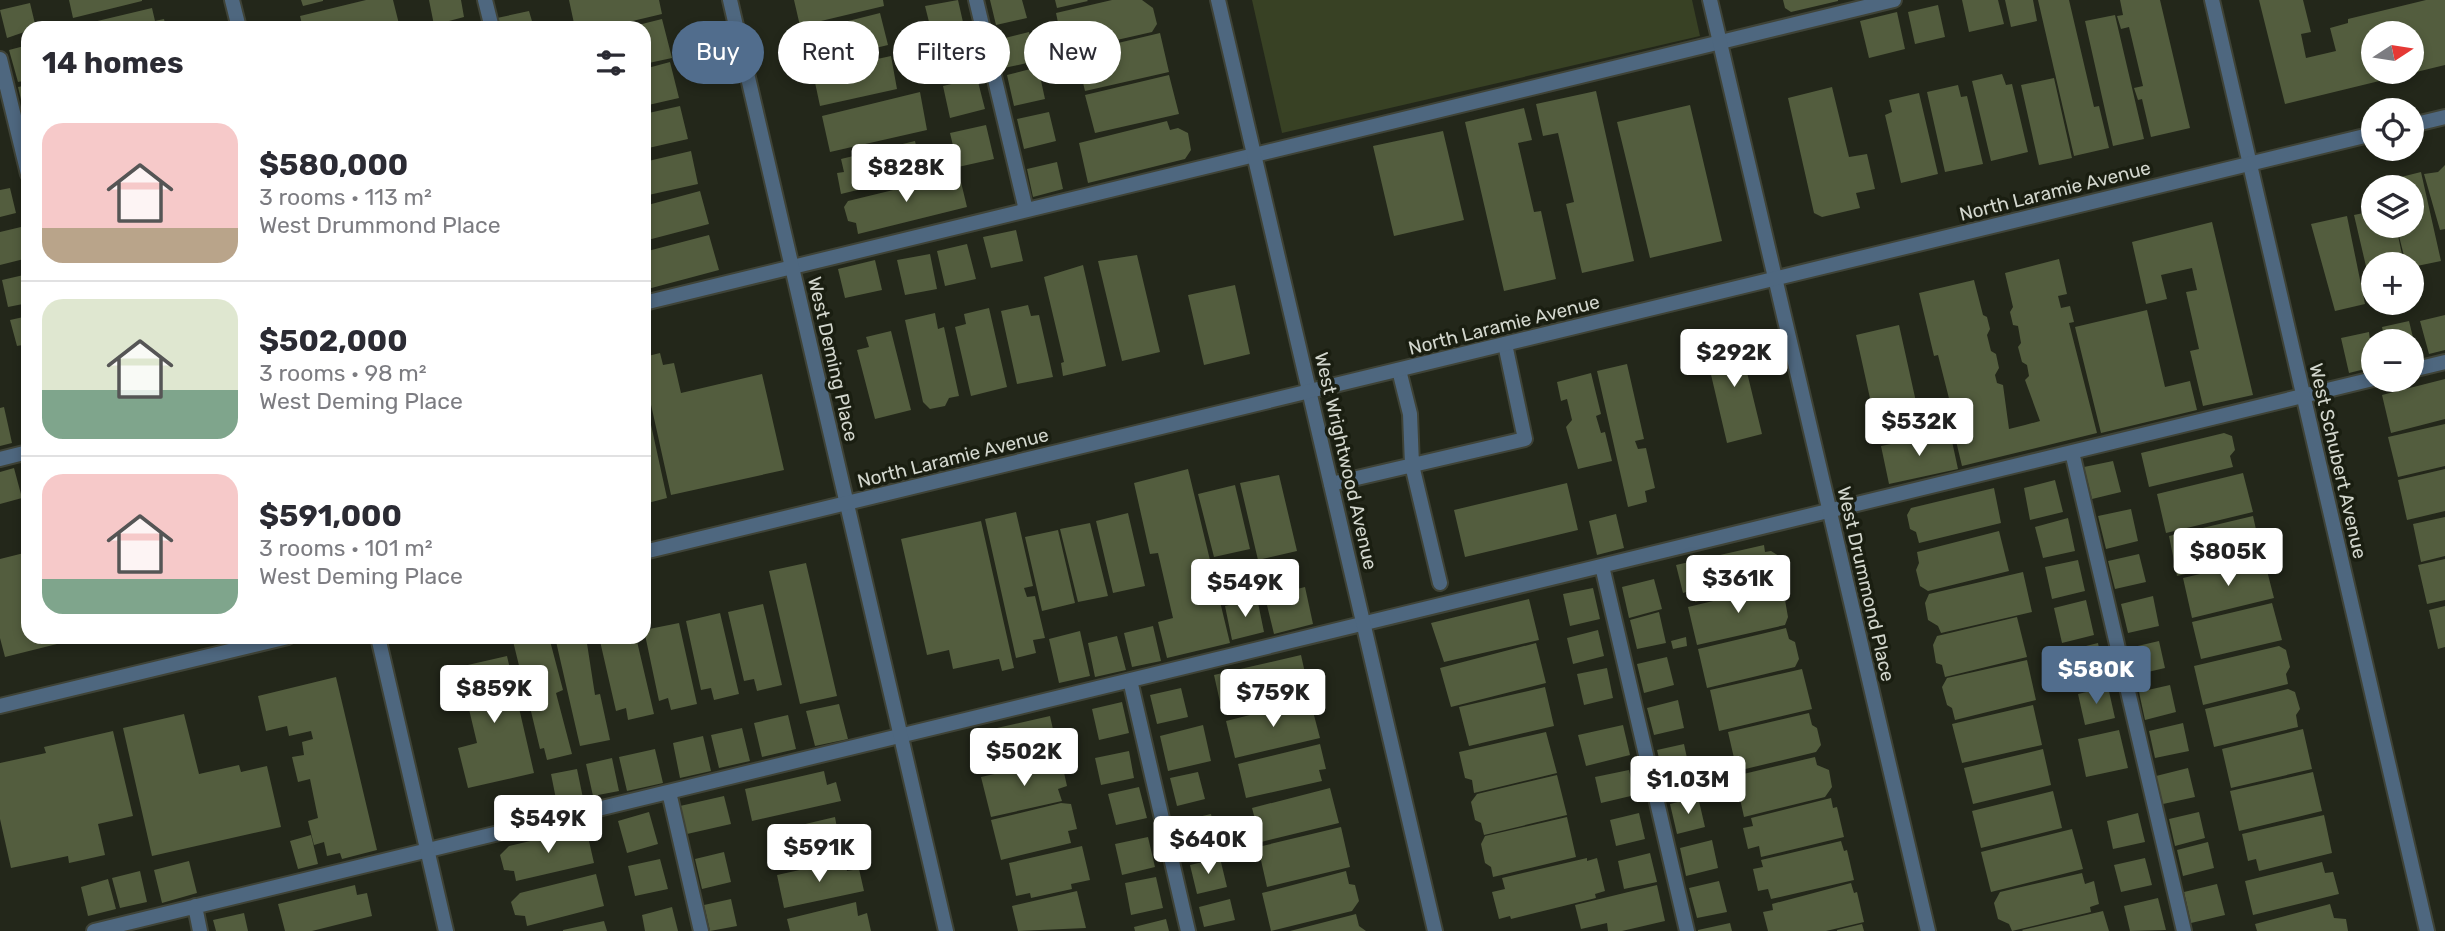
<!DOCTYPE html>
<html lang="en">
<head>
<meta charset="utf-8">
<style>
  body { margin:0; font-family:Rubik,sans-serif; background:#f7f7f7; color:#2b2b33; height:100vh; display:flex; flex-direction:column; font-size:26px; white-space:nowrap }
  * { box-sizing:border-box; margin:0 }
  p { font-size:23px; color:#7c7c81 }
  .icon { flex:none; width:38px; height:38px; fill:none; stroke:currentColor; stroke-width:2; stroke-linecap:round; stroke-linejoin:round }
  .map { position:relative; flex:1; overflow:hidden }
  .panel { position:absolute; left:21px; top:21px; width:630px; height:623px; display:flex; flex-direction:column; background:#fff; border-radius:21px; box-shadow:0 4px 10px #0003 }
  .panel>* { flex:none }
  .hud { position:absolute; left:672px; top:21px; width:665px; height:63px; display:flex; gap:14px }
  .needle { width:46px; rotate:78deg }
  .tools { position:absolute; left:2361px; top:21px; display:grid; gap:14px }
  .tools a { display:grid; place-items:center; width:63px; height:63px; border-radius:50%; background:#fff; box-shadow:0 4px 10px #0003; font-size:35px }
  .price { position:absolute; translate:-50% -60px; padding:0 16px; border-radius:7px; background:#fff; color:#222; font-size:23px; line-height:46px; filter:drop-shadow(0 2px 4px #0008) }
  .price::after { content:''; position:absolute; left:50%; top:42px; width:21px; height:16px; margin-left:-10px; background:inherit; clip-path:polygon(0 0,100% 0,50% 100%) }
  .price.current { background:#516d8d; color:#fff }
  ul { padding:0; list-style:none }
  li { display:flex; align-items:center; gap:21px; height:175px; padding:0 21px }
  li+li { border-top:2px solid #e1e1e2 }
  li span { display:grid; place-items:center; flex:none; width:196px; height:140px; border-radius:21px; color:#555 }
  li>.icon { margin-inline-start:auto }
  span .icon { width:84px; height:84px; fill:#fffc; stroke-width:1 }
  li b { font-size:30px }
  h2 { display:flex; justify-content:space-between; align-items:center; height:84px; padding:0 21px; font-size:30px }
  .tag { padding:0 24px; border-radius:32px; background:#fff; box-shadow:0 4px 10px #0003; font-size:24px; line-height:63px }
  .tag.current { background:#516d8d; color:#fff }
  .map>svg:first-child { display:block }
</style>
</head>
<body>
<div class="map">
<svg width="2445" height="931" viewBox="0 0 2445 931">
  <rect width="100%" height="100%" fill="#23271a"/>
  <path fill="#384124" d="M1252,0H1692L1700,36L1282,133Z"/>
  <path fill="#535d3e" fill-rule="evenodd" d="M69,0H142V1L73,18Z
    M301,0H323V1L303,6Z
    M366,0H393L400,28H303L300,16Z
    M429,0H461L464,17L434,25Z
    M569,0H659L662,14L603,28H575Z
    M794,0H883L884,6L800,26Z
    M958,0L965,31L933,38L925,6Z
    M990,0H1022L1027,18L996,25Z
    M1055,0H1087L1088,1L1057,8Z
    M1112,0H1142L1153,8L1157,24L1152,32L1064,52L1056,13Z
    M1783,0H1838V1L1791,12L1785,8Z
    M1962,0H1998L2004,24L1969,32Z
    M2005,0H2033L2037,21L2011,27Z
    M2038,0H2069L2094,107L2099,106L2109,148L2074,156Z
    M2120,0H2160L2190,128L2151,137L2142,99L2138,100L2134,88L2143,86L2129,27L2121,29L2117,16L2123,15Z
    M2259,0H2303L2311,32L2301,34L2306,58L2336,51L2330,28L2348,23V19L2426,0H2445V65L2285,104ZM2373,33H2412V72H2373Z
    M30,3L36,28L7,38L0,10Z
    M1938,5L1945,37L1915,44L1908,12Z
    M152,8L155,21L164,19L166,28H90L89,23Z
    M529,11L534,28H499L497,18Z
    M1897,12L1905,49L1869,58L1860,21Z
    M880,13L888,45L809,64L801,33Z
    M2115,15L2144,139L2113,146L2085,21Z
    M662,19L672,58L644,64V28L630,27Z
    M1029,32L1036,61L1004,68L997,40Z
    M1160,33L1169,72L1085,91L1076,53Z
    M969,43L976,73L943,80L936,50Z
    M28,45V80L18,82L9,50Z
    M891,56L897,89L820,106L813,73Z
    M670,62L679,98L644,106V69Z
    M1038,67L1045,99L1014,106L1007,75Z
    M2002,74L2006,85L2012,84L2028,152L1991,161L1972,81Z
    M1169,75L1179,114L1095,133L1085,95Z
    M977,78L985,109L950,118L943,86Z
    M2054,78L2072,158L2039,165L2021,85Z
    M28,85V125H27L18,87Z
    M1958,85L1961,97L1967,96L1983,164L1945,172L1927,92Z
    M1832,87L1849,157L1867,154L1875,189L1856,193L1860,208L1822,217L1814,213L1788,98Z
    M1596,91L1634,261L1582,273L1566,204L1574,202L1558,133L1543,136L1536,104Z
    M920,92L927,130L830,152L822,116Z
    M1919,93L1938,174L1901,183L1885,115L1892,112L1889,100Z
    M1690,105L1722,241L1650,258L1617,122Z
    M680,106L688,139L644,149V114Z
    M1524,108L1532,140L1518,143L1534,212L1541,211L1556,279L1504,291L1465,122Z
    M1049,112L1056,141L1024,149L1017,119Z
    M1167,121L1170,130L1178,128L1188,133L1191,150L1185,159L1088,183L1079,143Z
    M986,125L994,159L958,167L950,133Z
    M1443,131L1464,220L1394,236L1373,146Z
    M915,141L923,174L841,194L837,173L844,172L841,159Z
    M691,151L698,184L644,196V162Z
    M1057,162L1063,189L1033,197L1027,169Z
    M2445,165V229L2440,230L2424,174L2438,172Z
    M2421,172L2441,261L2412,267V264H2406L2398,232L2412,226V187H2391L2389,180Z
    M959,174L967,207L858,234L856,223L848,221L844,207L848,201Z
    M10,188L16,213L0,217V190Z
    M700,191L709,224L644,241V206Z
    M2373,211V226H2396L2404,264H2373L2372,292L2354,215Z
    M2347,216L2365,304L2335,311L2311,224Z
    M2212,222L2253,395L2203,406L2190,351L2199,349L2186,292L2197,290L2192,268L2161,275L2167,299L2146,304L2132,242Z
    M21,227L28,258L0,265V232Z
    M1016,230L1023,261L991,268L983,237Z
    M709,235L719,270L644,290V252Z
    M967,244L976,279L945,286L937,251Z
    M930,254L937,289L905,295L897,260Z
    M1137,255L1160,352L1122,361L1098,261Z
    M2059,259L2067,294L2058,296L2061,308L2070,306L2074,322L2069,323L2097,433L1962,466L1956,441L1962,440L1960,430H1957L1938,355L1934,356L1919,293L1974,280L1983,315L1987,317L1990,329L1987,335L1991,351L1996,354L1999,368L1995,375L1997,383L2003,385L2009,429L2025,425L2040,421L2025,380L2029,376L2027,365L2022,362L2018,347L2021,343L2018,326L2013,325L2010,312L2013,307L2005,273Z
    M875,260L882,290L845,298L838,269Z
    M1083,265L1106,366L1063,376L1061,363L1064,362L1044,277Z
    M28,274V303L8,307L2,280Z
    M1235,285L1250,354L1204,365L1188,295Z
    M1028,305L1031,316L1039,315L1053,377L1017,384L1001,311Z
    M989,308L1007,387L971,396L955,327L966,324L964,314Z
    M2147,310L2165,387L2190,381L2197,410L2101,433L2075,327Z
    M935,313L938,329L944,327L959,396L949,398L945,406L930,409L923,402L905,320Z
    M2445,315V350L2429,354L2420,321Z
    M28,316V344L17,346L10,320Z
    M2409,321L2417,354L2412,355V341H2385L2382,327Z
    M1899,325L1922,429L1879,439L1856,335Z
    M891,331L911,410L875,419L857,350L869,347L866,337Z
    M2369,332L2373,367L2349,373L2341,338Z
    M1743,336L1749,359L1744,360L1762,434L1727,443L1705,349L1724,345L1722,339Z
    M660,353L663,365L674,363L681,393L762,374L784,470L671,495L644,373V357Z
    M28,356V390H27L21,358Z
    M1627,364L1644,439L1635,441L1638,449L1646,448L1655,488L1645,491L1647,502L1628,507L1597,371Z
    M1591,373L1601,414L1596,416L1601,433L1605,432L1612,461L1578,469L1566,427L1572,420L1567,399L1561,401L1557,382Z
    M2445,379V419L2391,433L2382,395Z
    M4,407L12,443L0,446V408Z
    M648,411L667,498L644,504V412Z
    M2445,424V466L2398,477L2388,437Z
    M1950,432L1958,469L1889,484L1881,446Z
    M2224,433L2232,436L2235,450L2230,456L2233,467L2149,487L2141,453Z
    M2113,461L2121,492L2092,499L2084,467Z
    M14,468L22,498L0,504V472Z
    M1188,469L1230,643L1167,658L1158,622L1173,618L1158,553L1150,554L1134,483Z
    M2445,469V511L2407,520L2398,480Z
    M2243,473L2253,512L2166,533L2157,494Z
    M1279,475L1297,551L1258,560L1240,483Z
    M2055,480L2063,512L2030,520L2024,488Z
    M1567,483L1578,530L1465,557L1454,510Z
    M1235,485L1250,549L1214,557L1198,494Z
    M1994,488L2001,523L1919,543L1916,532L1910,529L1907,515L1911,508Z
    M2131,509L2138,541L2106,549L2098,516Z
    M1016,512L1033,586L1024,588L1027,597L1035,596L1045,638L1033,640L1036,653L1016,658L985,519Z
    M1128,513L1145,586L1113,593L1096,521Z
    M1616,514L1624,548L1597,555L1589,521Z
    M2253,516L2262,556L2177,576L2169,536Z
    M2445,517V556L2421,562L2413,524Z
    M2068,518L2075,551L2043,558L2035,527Z
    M981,521L1014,668L1002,671L999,659L953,669L949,650L927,655L901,539Z
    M1090,523L1108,596L1078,602L1060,529Z
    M1058,530L1075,603L1042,611L1025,537Z
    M1999,531L2009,571L1928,591L1920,586L1916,570L1919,563L1917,552Z
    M1764,545L1765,552L1771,551L1779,556L1782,573L1775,583L1695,602L1693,590L1683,593L1676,565Z
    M28,552V637H55L57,644L5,657L0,638V559Z
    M2139,554L2146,582L2115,589L2108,561Z
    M2264,559L2274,598L2192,618L2183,578Z
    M2445,559V600L2427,604L2418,565Z
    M2078,560L2085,591L2052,599L2045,567Z
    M806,563L837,696L800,704L769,571Z
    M2023,572L2032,612L1941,633L1938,626L1928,620L1925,603L1929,594Z
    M1654,579L1662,609L1629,618L1622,587Z
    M1776,586L1779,597L1785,600L1788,617L1785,625L1697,645L1688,607Z
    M1305,587L1313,624L1274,634L1265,597Z
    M1593,588L1600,619L1570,626L1563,594Z
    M2153,596L2159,626L2128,633L2121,604Z
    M1257,598L1264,632L1232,640L1225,606Z
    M1529,599L1539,640L1444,662L1431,623Z
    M2086,600L2094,635L2062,643L2054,608Z
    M2272,603L2282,640L2201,659L2192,622Z
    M763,604L782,685L757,691L754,679L744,681L728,612Z
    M2445,606V647L2438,649L2429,610Z
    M1659,612L1666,643L1637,649L1630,620Z
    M720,613L739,694L714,700L711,688L701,690L686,621Z
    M2017,617L2027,657L1945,677L1942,665L1936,663L1933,645L1937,636Z
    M679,623L697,704L671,710L668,698L659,701L644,630Z
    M1153,626L1161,661L1132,667L1124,633Z
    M1786,628L1789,639L1795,642L1799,659L1795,667L1707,688L1698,649Z
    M1598,630L1604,656L1573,664L1567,638Z
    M1080,631L1090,676L1059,683L1049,639Z
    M1117,636L1126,670L1095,677L1088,643Z
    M512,637H549L563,690L556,693L572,754L547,760L544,748L540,749L529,703L534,702L530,684L524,686Z
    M555,637H586L595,695L600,694L610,740L580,746Z
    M615,637H636L654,714L628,720L626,708L616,711L600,641Z
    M1686,637L1687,646L1673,649L1671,641Z
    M2159,641L2165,668L2135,675L2129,648Z
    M1536,643L1546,683L1451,707L1440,668Z
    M2098,643L2104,672L2073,679L2066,651Z
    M2279,646L2286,650L2290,667L2286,674L2288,684L2203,705L2194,666Z
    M1301,655L1309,691L1222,711L1214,675Z
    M507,656L534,773L468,788L458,748L477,743L459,667Z
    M1667,657L1674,685L1644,693L1637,664Z
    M2027,660L2036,700L1955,720L1952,708L1947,705L1942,687L1947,678Z
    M1607,668L1613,698L1584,705L1577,674Z
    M1802,669L1812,709L1719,731L1710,690Z
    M336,677L377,850L342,859L340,853L327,856L324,842L314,845L308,821L318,818L310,779L298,782L292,757L304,755L302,742L313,739L311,731L289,736L287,726L266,731L258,696Z
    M2170,685L2176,712L2145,720L2139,692Z
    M1545,687L1554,726L1469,746L1459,707Z
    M2108,687L2115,718L2085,725L2078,694Z
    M1181,688L1188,717L1157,724L1150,695Z
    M2288,689L2295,692L2300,709L2296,715L2298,727L2214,747L2205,709Z
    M1310,700L1320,738L1235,758L1226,721Z
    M1678,700L1684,728L1654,735L1647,708Z
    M1122,702L1129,733L1099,740L1092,709Z
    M839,704L848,739L815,746L806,711Z
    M2033,705L2042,745L1962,763L1952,724Z
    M1809,713L1812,725L1817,728L1821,745L1816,752L1737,771L1728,732Z
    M184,714L199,774L239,765L241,772L267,766L281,827L152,856L123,728Z
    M788,715L796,749L762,757L754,723Z
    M1050,716L1059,756L980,774L970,734Z
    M2183,723L2189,751L2155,758L2149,731Z
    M1203,725L1211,761L1168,771L1160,736Z
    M1623,725L1630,755L1586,766L1578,735Z
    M742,728L750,761L719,768L711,735Z
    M2303,729L2312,769L2231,788L2222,749Z
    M2119,730L2128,768L2086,777L2078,739Z
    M113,731L133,816L98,824L105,855L69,863L68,856L11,868L0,819V763L46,753L44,747Z
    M1546,732L1557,773L1474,793L1472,780L1465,778L1459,752Z
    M703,736L711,771L680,778L673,743Z
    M1320,744L1326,769L1319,770L1322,781L1246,798L1238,764Z
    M1684,744L1690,772L1664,778L1657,750Z
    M655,749L663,783L627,791L619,757Z
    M2043,749L2051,785L1973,804L1964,768Z
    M1129,751L1134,778L1101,785L1095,758Z
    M1815,757L1817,765L1829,770L1832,787L1825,797L1744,817L1735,776Z
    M612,758L619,791L593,796L586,764Z
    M1061,759L1067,786L1058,789L1062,801L991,817L981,777Z
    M2188,768L2195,797L2163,804L2156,776Z
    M577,769L583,798L557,804L551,774Z
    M1629,770L1635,795L1601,803L1595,777Z
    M824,771L827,785L836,782L841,801L752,821L745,789Z
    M1198,772L1205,799L1177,806L1170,778Z
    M2313,772L2322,811L2239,831L2230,791Z
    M1557,775L1567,815L1484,835L1481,823L1475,820L1471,802L1477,794Z
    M1139,787L1147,818L1116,825L1108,794Z
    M1330,788L1339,823L1261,842L1252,808Z
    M2053,791L2062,828L1981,848L1972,811Z
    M724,796L731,824L687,834L680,806Z
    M1698,797L1705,827L1677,834L1670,804Z
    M1831,798L1833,808L1837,807L1844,837L1761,857L1759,846L1748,849L1743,828L1753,826L1751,818Z
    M1061,803L1071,804L1077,829L1068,831L1071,843L1001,860L991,820Z
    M649,812L658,844L627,853L618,821Z
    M2199,812L2205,838L2175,846L2169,819Z
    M1639,813L1645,839L1616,846L1610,820Z
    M2138,813L2145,842L2113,849L2107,821Z
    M1211,814L1217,842L1188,849L1181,821Z
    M2324,815L2332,853L2259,871L2256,859L2248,861L2242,834Z
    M835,817L837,828L848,826L853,848L775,866L767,833Z
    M1567,817L1576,857L1493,877L1491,867L1485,863L1481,844L1485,836Z
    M1341,827L1350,867L1267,887L1258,847Z
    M586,828L594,863L516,881L514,871L504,870L500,855L509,846Z
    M2072,829L2083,869L1991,892L1981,852Z
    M311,835L318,864L298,869L290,841Z
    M1148,837L1155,867L1122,875L1115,844Z
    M1712,840L1718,868L1686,876L1680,848Z
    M1841,841L1844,851L1847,850L1854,880L1771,899L1768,889L1758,891L1753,869L1763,867L1761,860Z
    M2208,842L2214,868L2183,876L2177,850Z
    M1082,846L1090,880L1071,884L1072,889L1031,898L1030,893L1016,896L1009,863Z
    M724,852L731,882L702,889L695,859Z
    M1650,853L1657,882L1624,889L1618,861Z
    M1220,858L1227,887L1197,894L1190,865Z
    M1587,858V861L1597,858L1605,891L1595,894L1596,898L1511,919L1510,916L1499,919L1492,892L1505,889L1502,878Z
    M2145,858L2152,885L2121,892L2114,865Z
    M660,859L668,889L635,896L628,866Z
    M845,860L847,871L859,869L864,891L784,908L777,875Z
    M189,861L197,893L162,903L154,870Z
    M2322,862L2325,873L2333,872L2339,894L2253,915L2245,881Z
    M140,871L147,902L120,908L112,878Z
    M1346,871L1349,884L1355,885L1359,901L1352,911L1271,931L1262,893Z
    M2082,873L2085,884L2094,881L2099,904L2090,907L2091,912L2012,931L2009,924L1998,919L1994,903L2000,892Z
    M596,874L604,906L527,926L525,916L515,915L511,902L520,893Z
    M1156,877L1163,908L1131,915L1125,883Z
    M108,879L116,909L88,916L81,887Z
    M1719,881L1727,912L1697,918L1689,888Z
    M1851,883L1854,893L1857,892L1864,922L1826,931H1768L1763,912L1773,910L1772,904Z
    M2217,884L2225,915L2191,923L2184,892Z
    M355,885L357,895L367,893L372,916L312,931H285L278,904Z
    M1657,885L1665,921L1622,931H1608L1607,923L1581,929L1575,905Z
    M1077,891L1086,928L1018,931L1012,906Z
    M2158,898L2166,930L2130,931L2124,906Z
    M731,899L737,926L710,931L704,905Z
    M1230,899L1235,920L1204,927L1199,907Z
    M856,902L858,916L867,913L871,931H790L787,919Z
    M2330,904L2334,918L2346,919L2348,931H2257L2255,924Z
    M672,907L678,931H645L642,915Z
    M2103,911L2109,931H2023L2022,930Z
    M244,913L248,931H216L213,920Z
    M1356,914L1359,926L1366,931H1290Z
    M1166,919L1169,931H1135L1134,927Z
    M604,921L607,931H563V930Z
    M1730,923L1732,931H1698V930Z
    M1862,924L1864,931H1837V930Z"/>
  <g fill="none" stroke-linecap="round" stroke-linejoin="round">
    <g stroke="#3f4337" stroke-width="18">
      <path id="service" d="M485,0L492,28
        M976,0L1026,210
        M0,59L28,174
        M644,303L1894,0
        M1399,370L1410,414L1412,465L1440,583
        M2412,370L2445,362
        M2072,452L2184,931
        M0,459L28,452
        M1331,484L1525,439L1505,344
        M1602,566L1687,931
        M1130,680L1188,931
        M669,792L701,931
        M195,906L200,931
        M94,931L2373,379"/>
    </g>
    <g stroke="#3f4337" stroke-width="18">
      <path id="minor" d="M232,0L239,28
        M730,0L946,931
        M1218,0L1435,931
        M1710,0L1928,931
        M2212,0L2427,931
        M378,637L446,931"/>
    </g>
    <g stroke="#3f4337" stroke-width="18">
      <path id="tertiary" d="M2412,125L2445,117
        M644,552L2373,134
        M0,706L288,637"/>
    </g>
    <use href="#service" stroke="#4e677f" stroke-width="14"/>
    <use href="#minor" stroke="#4e677f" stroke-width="14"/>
    <use href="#tertiary" stroke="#4e677f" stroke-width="14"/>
  </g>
  <g text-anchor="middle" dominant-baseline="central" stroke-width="7" stroke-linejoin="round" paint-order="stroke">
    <g font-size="19" fill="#d3d7ce" stroke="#1a1e11">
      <text transform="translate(2055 191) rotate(-14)">North Laramie Avenue</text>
      <text transform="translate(1504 325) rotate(-14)">North Laramie Avenue</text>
      <text transform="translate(833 359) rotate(77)">West Deming Place</text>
      <text transform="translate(953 458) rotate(-14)">North Laramie Avenue</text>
      <text transform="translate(1346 461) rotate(77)">West Wrightwood Avenue</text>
      <text transform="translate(2338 461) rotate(77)">West Schubert Avenue</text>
      <text transform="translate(1866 584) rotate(77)">West Drummond Place</text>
    </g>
  </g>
</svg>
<div class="tools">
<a><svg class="needle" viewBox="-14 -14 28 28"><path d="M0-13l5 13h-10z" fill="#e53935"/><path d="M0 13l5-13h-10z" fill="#7c7c81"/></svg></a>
<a><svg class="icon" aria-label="locate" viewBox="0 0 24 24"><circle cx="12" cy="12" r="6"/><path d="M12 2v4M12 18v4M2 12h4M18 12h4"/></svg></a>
<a><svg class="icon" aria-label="layers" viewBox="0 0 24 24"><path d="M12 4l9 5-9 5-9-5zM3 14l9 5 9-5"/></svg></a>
<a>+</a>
<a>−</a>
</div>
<b class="price" style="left:906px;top:204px">$828K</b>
<b class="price" style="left:1734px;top:389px">$292K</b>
<b class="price" style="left:1919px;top:458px">$532K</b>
<b class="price" style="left:2228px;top:588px">$805K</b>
<b class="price" style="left:1738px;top:615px">$361K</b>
<b class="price" style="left:1245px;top:619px">$549K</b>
<b class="price current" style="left:2096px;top:706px">$580K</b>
<b class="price" style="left:494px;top:725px">$859K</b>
<b class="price" style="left:1273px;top:729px">$759K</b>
<b class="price" style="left:1024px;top:788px">$502K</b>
<b class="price" style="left:1688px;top:816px">$1.03M</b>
<b class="price" style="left:548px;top:855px">$549K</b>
<b class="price" style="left:1208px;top:876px">$640K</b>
<b class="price" style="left:819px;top:884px">$591K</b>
<div class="hud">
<a class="tag current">Buy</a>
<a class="tag">Rent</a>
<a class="tag">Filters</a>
<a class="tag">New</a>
</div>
<section class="panel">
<h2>14 homes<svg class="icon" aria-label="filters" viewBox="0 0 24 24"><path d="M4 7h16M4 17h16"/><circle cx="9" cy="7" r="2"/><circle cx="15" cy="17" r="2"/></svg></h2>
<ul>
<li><span style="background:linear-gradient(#f6c9c9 75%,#b9a48a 0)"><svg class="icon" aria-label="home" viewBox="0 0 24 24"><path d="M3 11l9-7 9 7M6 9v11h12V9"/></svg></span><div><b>$580,000</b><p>3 rooms · 113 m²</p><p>West Drummond Place</p></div></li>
<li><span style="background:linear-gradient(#dfe7d0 65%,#7fa58c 0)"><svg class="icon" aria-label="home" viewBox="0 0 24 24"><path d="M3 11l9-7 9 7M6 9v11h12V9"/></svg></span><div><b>$502,000</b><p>3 rooms · 98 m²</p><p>West Deming Place</p></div></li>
<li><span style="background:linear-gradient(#f6c9c9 75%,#7fa58c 0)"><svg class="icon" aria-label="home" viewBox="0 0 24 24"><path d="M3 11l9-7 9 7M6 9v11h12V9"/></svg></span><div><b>$591,000</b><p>3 rooms · 101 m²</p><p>West Deming Place</p></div></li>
</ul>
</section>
</div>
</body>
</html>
